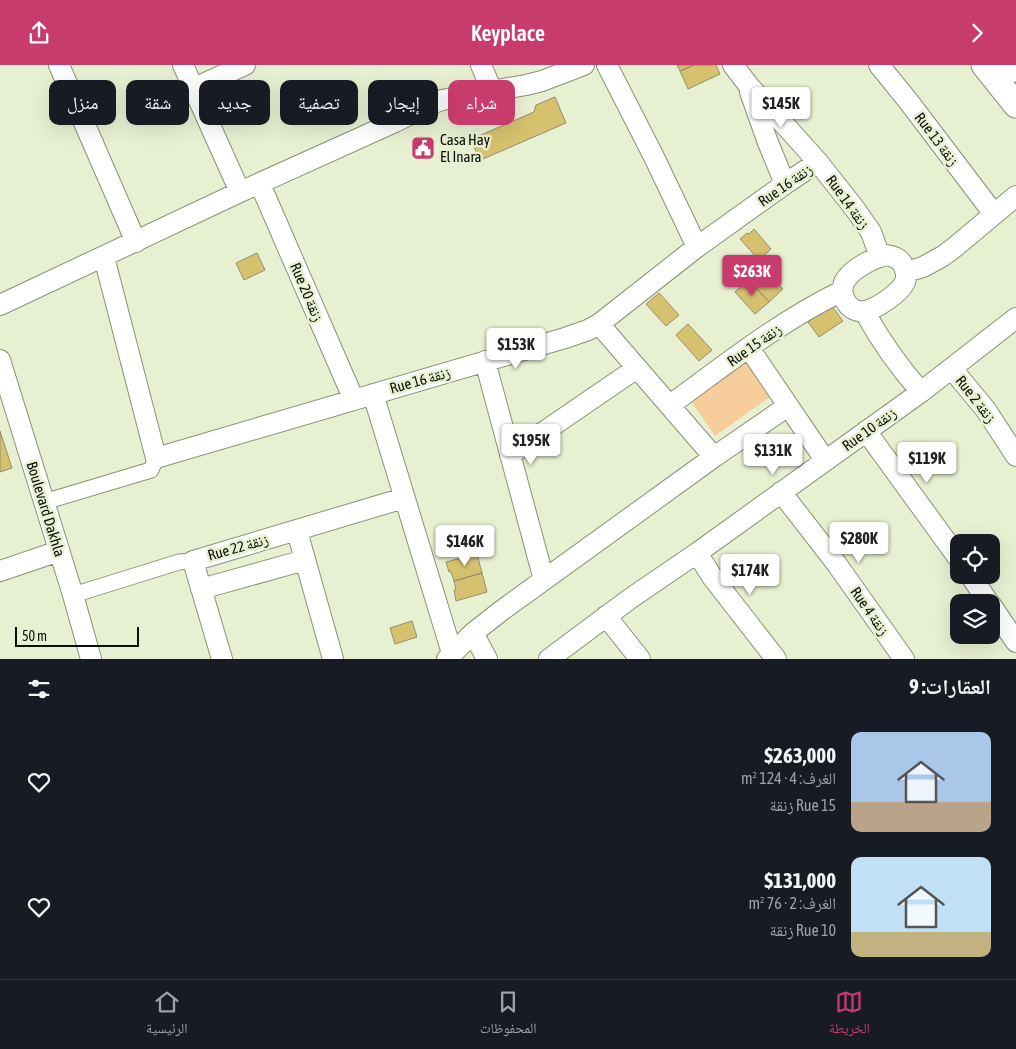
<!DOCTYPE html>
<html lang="ar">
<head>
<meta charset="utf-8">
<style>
  body { margin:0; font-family:"Asap Condensed","Noto Naskh Arabic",sans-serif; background:#242831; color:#f1f3f6; direction:rtl; height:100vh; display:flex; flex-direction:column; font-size:19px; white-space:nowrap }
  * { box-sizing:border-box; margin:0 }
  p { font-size:16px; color:#9ea1a6 }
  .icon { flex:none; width:28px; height:28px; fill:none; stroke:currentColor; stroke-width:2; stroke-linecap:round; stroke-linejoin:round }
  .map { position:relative; height:594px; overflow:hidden; direction:ltr }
  .panel { display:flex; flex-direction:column; background:#171b24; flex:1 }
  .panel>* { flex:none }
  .top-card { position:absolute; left:15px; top:15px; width:500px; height:45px; direction:rtl; display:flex; gap:10px }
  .buttons { position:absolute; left:950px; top:469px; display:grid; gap:10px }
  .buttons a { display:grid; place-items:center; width:50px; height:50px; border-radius:10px; background:#171b24; box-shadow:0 5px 20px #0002; font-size:25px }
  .scale { position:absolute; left:15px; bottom:12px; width:124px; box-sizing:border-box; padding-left:5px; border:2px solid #0b0e05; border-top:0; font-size:14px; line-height:18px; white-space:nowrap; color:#0b0e05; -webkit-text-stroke:4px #e8f0d2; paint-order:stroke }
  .price { position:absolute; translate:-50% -42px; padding:0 11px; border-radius:5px; background:#fff; color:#222; font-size:16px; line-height:32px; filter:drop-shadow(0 1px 2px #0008) }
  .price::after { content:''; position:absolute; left:50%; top:30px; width:15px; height:11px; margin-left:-8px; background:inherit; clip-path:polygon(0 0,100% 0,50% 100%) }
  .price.active { background:#c73b6d; color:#fff }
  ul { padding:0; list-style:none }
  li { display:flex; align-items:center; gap:15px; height:125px; padding:0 25px }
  li span { display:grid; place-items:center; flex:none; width:140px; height:100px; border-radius:10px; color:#555 }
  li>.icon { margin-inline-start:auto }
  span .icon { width:60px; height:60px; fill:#fffc; stroke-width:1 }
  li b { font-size:21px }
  h2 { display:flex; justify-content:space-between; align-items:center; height:60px; padding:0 25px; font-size:21px }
  .pill { padding:0 18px; border-radius:10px; background:#171b24; box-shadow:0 5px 20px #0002; font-size:18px; line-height:45px }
  .pill.active { background:#c73b6d; color:#fff }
  header { display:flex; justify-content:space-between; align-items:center; height:65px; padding:0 25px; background:#c73b6d; color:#fff; font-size:22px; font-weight:600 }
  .tabs { display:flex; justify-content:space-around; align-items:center; height:70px; border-top:1px solid #363941; background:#171b24; font-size:14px; color:#9ea1a6 }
  .tabs a { display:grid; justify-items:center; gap:2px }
  .tabs .active { color:#c73b6d }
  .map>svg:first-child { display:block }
</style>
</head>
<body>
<header><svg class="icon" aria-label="forward" viewBox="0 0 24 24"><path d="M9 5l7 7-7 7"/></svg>Keyplace<svg class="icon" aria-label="share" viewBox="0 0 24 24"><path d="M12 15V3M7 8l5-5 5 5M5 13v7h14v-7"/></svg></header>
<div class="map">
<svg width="1016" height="594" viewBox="0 0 1016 594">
  <rect width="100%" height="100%" fill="#e8f0d2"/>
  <path fill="#f6cd9b" d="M746,298L770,332L715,371L691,336Z"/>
  <path fill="#d5c16e" stroke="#948d71" d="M677,0H694L680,6Z
    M694,0H716L720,9L688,24L680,6Z
    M555,32L566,58L483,94L478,91L473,80L474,73L534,47L536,40Z
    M754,164L771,184L759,195L740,174L747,168L749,169Z
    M257,188L265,205L244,215L236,198Z
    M763,202L783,224L769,237L749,215Z
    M749,215L769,237L755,249L735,227Z
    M659,228L679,250L666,261L646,239Z
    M831,240L843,256L819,272L808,257Z
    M688,259L712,285L699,296L676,270Z
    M0,366L12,403L0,407Z
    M477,489L482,508L454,516L451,507H449L446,497Z
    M482,508L487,527L456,536L454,525H456L454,516Z
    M412,556L417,572L395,579L390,563Z"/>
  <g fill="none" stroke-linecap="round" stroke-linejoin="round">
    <g stroke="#8a9175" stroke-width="17">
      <path id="pedestrian" d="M44,437L151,405L156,393
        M73,530L179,497L193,496"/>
    </g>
    <g stroke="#8a9175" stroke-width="22">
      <path id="minor" d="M59,0L136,177
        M183,0L240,127
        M481,0L492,26
        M607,0L654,92L697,182
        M733,0L749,21L774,48L818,97L855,144L871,167L880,192
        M879,0L909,37L994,149
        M994,12L1016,6
        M194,23L245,0
        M750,27L767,75L785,119
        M260,119L354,335
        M886,190C894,191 901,194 904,202C906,207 907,212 905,217C900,228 876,244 865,246C847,249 837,227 846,214C854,203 873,193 886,190Z
        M104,192L156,393L565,273L588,265L599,259L697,182L785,119L818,97
        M906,207L923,202L943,191L955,182L1016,131
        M0,240L240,127L395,57L431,39L442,35L462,31L526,20L542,16L584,0
        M864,246C880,275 899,302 921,327
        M599,259L714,392
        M749,283L825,395
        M0,295L73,530L91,594
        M485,296L544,515
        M952,304L986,345L1016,391
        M373,329L452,588
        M670,340C725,300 780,256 842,226
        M866,366L959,494
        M510,390L637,303
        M781,427L836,498L904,594
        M297,466L333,594
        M697,488L713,513L776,594
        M0,506L59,486
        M970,510L989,538
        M201,524L305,495
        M991,540L1016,577
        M606,551L640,594
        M473,568L487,594
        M222,594L193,496L404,433
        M447,594L473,568L501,546L714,392L788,341
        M549,594L631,533L697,488L921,327L1016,253"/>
    </g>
    <g stroke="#8a9175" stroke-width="27">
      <path id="tertiary" d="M984,0L1016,40"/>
    </g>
    <use href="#pedestrian" stroke="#fff" stroke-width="15"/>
    <use href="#minor" stroke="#fff" stroke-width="20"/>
    <use href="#tertiary" stroke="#fff" stroke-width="25"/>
  </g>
  <defs>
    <g id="civic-square" transform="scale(1.25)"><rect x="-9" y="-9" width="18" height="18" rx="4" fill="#c73b6d" stroke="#e8f0d2"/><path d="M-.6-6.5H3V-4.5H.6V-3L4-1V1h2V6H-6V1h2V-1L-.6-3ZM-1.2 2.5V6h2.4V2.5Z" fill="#fff"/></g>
  </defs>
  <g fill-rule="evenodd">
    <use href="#civic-square" x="423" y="83"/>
  </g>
  <g text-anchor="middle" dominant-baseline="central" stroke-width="5" stroke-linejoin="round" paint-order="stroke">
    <g font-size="15" fill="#0b0e05" stroke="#e8f0d2" text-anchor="start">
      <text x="440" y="74">Casa Hay<tspan x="440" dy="17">El Inara</tspan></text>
    </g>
    <g font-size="15" fill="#0b0e05" stroke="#e8f0d2">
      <text transform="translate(937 74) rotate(53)">Rue 13 زنقة</text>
      <text transform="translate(785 120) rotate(-35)">Rue 16 زنقة</text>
      <text transform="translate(848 137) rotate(54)">Rue 14 زنقة</text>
      <text transform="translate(307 227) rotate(67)">Rue 20 زنقة</text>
      <text transform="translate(754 280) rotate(-35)">Rue 15 زنقة</text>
      <text transform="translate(420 315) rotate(-16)">Rue 16 زنقة</text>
      <text transform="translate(976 334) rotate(52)">Rue 2 زنقة</text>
      <text transform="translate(869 364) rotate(-36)">Rue 10 زنقة</text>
      <text transform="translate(46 444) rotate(73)">Boulevard Dakhla</text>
      <text transform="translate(238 482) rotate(-16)">Rue 22 زنقة</text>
      <text transform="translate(870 546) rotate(55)">Rue 4 زنقة</text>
    </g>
  </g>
</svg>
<div class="buttons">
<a><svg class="icon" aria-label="locate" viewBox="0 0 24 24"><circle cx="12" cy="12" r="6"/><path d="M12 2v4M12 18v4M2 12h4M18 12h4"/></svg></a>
<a><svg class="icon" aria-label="layers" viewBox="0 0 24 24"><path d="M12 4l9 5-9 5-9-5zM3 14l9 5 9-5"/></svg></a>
</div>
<div class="scale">50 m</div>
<b class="price" style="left:781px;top:64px">$145K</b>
<b class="price active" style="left:752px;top:232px">$263K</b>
<b class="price" style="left:516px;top:305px">$153K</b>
<b class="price" style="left:531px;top:401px">$195K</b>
<b class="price" style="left:773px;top:411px">$131K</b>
<b class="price" style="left:927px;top:419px">$119K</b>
<b class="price" style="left:859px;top:499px">$280K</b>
<b class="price" style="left:465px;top:502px">$146K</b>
<b class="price" style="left:750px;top:531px">$174K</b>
<div class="top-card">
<a class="pill active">شراء</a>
<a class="pill">إيجار</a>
<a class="pill">تصفية</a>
<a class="pill">جديد</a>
<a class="pill">شقة</a>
<a class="pill">منزل</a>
</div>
</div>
<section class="panel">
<h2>العقارات: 9<svg class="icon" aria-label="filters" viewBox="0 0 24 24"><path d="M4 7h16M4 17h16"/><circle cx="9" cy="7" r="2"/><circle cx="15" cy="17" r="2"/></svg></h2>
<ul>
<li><span style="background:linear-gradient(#a9c7e8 70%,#b9a48a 0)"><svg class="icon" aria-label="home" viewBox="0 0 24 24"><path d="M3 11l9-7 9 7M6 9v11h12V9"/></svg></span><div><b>$263,000</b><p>الغرف: 4 · 124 m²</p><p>Rue 15 زنقة</p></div><svg class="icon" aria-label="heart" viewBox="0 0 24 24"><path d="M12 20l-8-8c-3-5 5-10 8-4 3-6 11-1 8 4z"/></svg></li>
<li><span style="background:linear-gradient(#bfe0f5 75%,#c2b280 0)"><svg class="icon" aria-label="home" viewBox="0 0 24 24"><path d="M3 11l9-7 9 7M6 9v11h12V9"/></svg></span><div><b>$131,000</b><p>الغرف: 2 · 76 m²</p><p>Rue 10 زنقة</p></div><svg class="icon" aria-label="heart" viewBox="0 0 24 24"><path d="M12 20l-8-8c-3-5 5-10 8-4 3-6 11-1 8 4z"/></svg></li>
</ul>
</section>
<nav class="tabs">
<a class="active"><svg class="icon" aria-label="map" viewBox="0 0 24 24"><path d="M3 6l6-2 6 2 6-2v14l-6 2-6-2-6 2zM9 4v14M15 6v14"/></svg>الخريطة</a>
<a><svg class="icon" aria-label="saved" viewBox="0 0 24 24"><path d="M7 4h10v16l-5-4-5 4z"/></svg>المحفوظات</a>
<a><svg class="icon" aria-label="home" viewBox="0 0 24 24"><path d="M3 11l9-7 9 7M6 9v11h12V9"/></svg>الرئيسية</a>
</nav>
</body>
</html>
